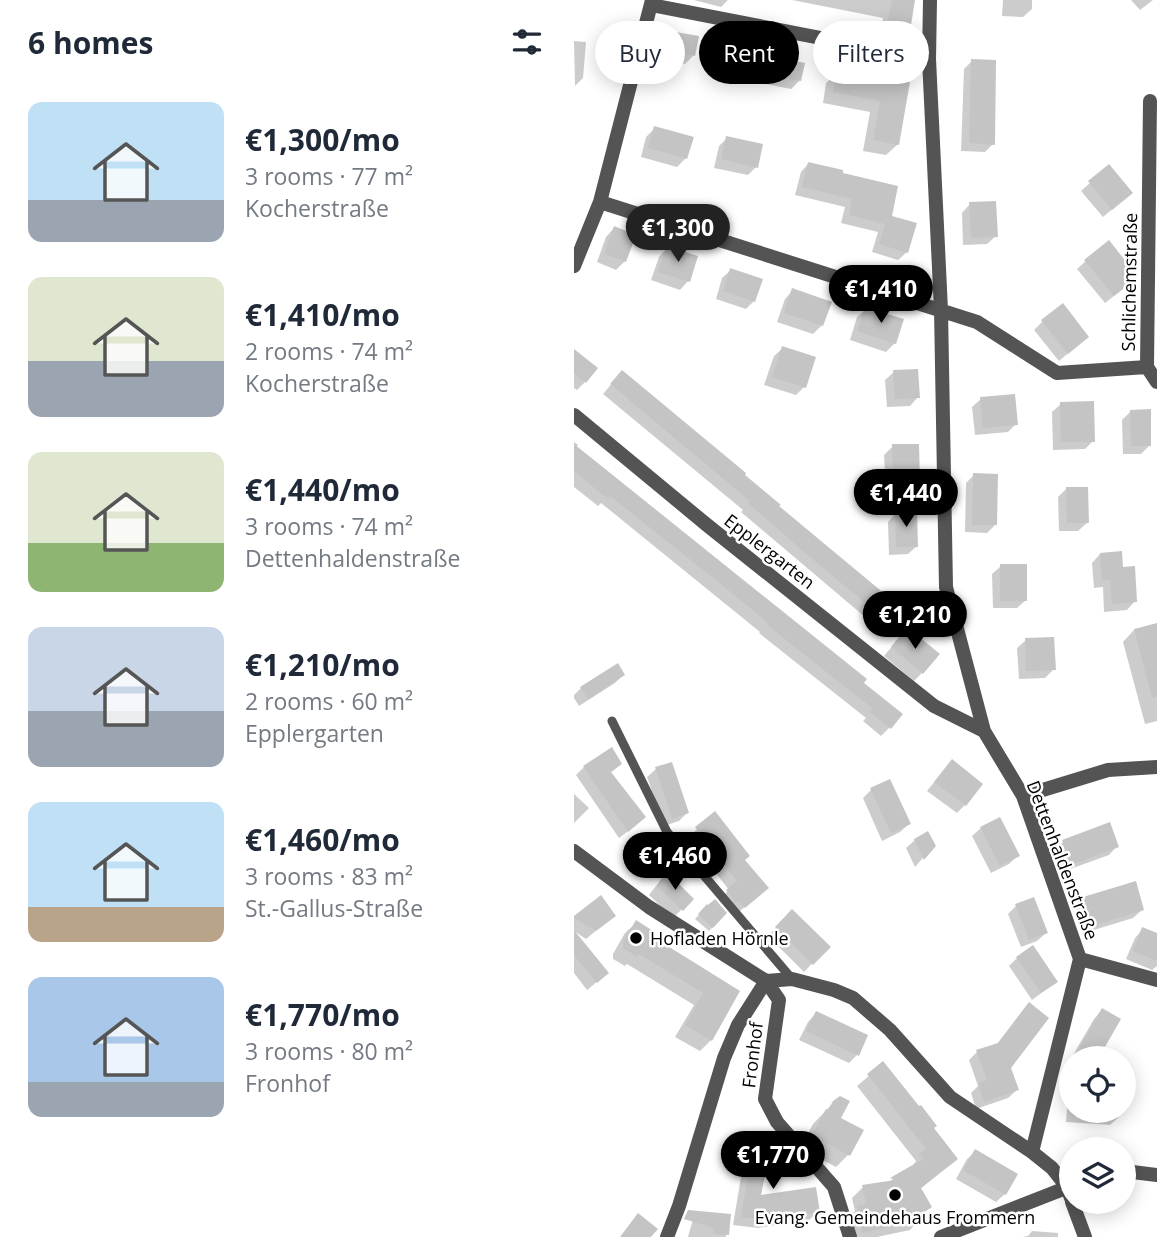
<!DOCTYPE html>
<html lang="en">
<head>
<meta charset="utf-8">
<style>
  body { margin:0; font-family:"Open Sans",sans-serif; background:#f2f2f3; color:#1f2937; height:100vh; display:flex; flex-direction:column; font-size:26px; white-space:nowrap }
  * { box-sizing:border-box; margin:0 }
  p { font-size:23px; color:#747a83 }
  .icon { flex:none; width:38px; height:38px; fill:none; stroke:currentColor; stroke-width:2; stroke-linecap:round; stroke-linejoin:round }
  .map { position:relative; flex:1; overflow:hidden }
  .panel { display:flex; flex-direction:column; background:#fff; width:574px }
  .panel>* { flex:none }
  .top-card { position:absolute; left:21px; top:21px; width:457px; height:63px; display:flex; gap:14px }
  .tools { position:absolute; left:485px; top:1046px; display:grid; gap:14px }
  .tools a { display:grid; place-items:center; width:77px; height:77px; border-radius:50%; background:#fff; box-shadow:0 4px 18px #0003; font-size:35px }
  .price { position:absolute; translate:-50% -60px; padding:0 16px; border-radius:24px; background:#000; color:#fff; font-size:23px; line-height:46px; filter:drop-shadow(0 2px 4px #0008) }
  .price::after { content:''; position:absolute; left:50%; top:42px; width:21px; height:16px; margin-left:-10px; background:inherit; clip-path:polygon(0 0,100% 0,50% 100%) }
  .price.active { background:#222; color:#fff }
  ul { padding:0; list-style:none }
  li { display:flex; align-items:center; gap:21px; height:175px; padding:0 28px }
  li span { display:grid; place-items:center; flex:none; width:196px; height:140px; border-radius:14px; color:#555 }
  li>.icon { margin-inline-start:auto }
  span .icon { width:84px; height:84px; fill:#fffc; stroke-width:1 }
  li b { font-size:30px }
  h2 { display:flex; justify-content:space-between; align-items:center; height:84px; padding:0 28px; font-size:30px }
  .chip { padding:0 24px; border-radius:32px; background:#fff; box-shadow:0 4px 18px #0003; font-size:24px; line-height:63px }
  .chip.active { background:#000; color:#fff }
  main { display:flex; flex:1; min-height:0 }
  .map>svg:first-child { display:block }
</style>
</head>
<body>
<main>
<section class="panel">
<h2>6 homes<svg class="icon" aria-label="filters" viewBox="0 0 24 24"><path d="M4 7h16M4 17h16"/><circle cx="9" cy="7" r="2"/><circle cx="15" cy="17" r="2"/></svg></h2>
<ul>
<li><span style="background:linear-gradient(#bfe0f5 70%,#9aa5b1 0)"><svg class="icon" aria-label="home" viewBox="0 0 24 24"><path d="M3 11l9-7 9 7M6 9v11h12V9"/></svg></span><div><b>€1,300/mo</b><p>3 rooms · 77 m²</p><p>Kocherstraße</p></div></li>
<li><span style="background:linear-gradient(#dfe7d0 60%,#9aa5b1 0)"><svg class="icon" aria-label="home" viewBox="0 0 24 24"><path d="M3 11l9-7 9 7M6 9v11h12V9"/></svg></span><div><b>€1,410/mo</b><p>2 rooms · 74 m²</p><p>Kocherstraße</p></div></li>
<li><span style="background:linear-gradient(#dfe7d0 65%,#8fb573 0)"><svg class="icon" aria-label="home" viewBox="0 0 24 24"><path d="M3 11l9-7 9 7M6 9v11h12V9"/></svg></span><div><b>€1,440/mo</b><p>3 rooms · 74 m²</p><p>Dettenhaldenstraße</p></div></li>
<li><span style="background:linear-gradient(#c9d6e8 60%,#9aa5b1 0)"><svg class="icon" aria-label="home" viewBox="0 0 24 24"><path d="M3 11l9-7 9 7M6 9v11h12V9"/></svg></span><div><b>€1,210/mo</b><p>2 rooms · 60 m²</p><p>Epplergarten</p></div></li>
<li><span style="background:linear-gradient(#bfe0f5 75%,#b9a48a 0)"><svg class="icon" aria-label="home" viewBox="0 0 24 24"><path d="M3 11l9-7 9 7M6 9v11h12V9"/></svg></span><div><b>€1,460/mo</b><p>3 rooms · 83 m²</p><p>St.-Gallus-Straße</p></div></li>
<li><span style="background:linear-gradient(#a9c7e8 75%,#9aa5b1 0)"><svg class="icon" aria-label="home" viewBox="0 0 24 24"><path d="M3 11l9-7 9 7M6 9v11h12V9"/></svg></span><div><b>€1,770/mo</b><p>3 rooms · 80 m²</p><p>Fronhof</p></div></li>
</ul>
</section>
<div class="map">
<svg width="583" height="1237" viewBox="0 0 583 1237">
  <rect width="100%" height="100%" fill="#fff"/>
  <path fill="#0003" d="M120,0H154L147,7Z
    M218,0H330L335,24L327,32L307,29L309,18Z
    M429,0H458V9L449,17L428,16Z
    M557,0H579L566,10Z
    M97,33L119,56L111,64L85,59L89,41Z
    M0,41L12,42L9,78L1,86Z
    M193,57L226,80L217,89L182,82L185,66Z
    M398,61L419,144L411,152L387,151L390,69Z
    M264,72L334,84L324,144L312,155L289,151L296,112L249,103L252,83Z
    M81,128L112,158L103,167L67,157L72,137Z
    M153,138L182,167L174,175L140,168L145,146Z
    M235,163L266,174L316,217L333,252L324,260L298,252L304,232L267,223L271,207L221,195L227,172Z
    M535,166L548,201L529,217L507,191Z
    M396,204L422,236L413,244L389,245L388,213Z
    M40,228L51,261L42,270L23,262L32,237Z
    M93,248L114,281L106,290L77,280L85,257Z
    M512,261L554,285L531,303L503,269Z
    M157,270L180,301L172,309L142,299L148,278Z
    M219,290L248,325L239,334L203,322L211,299Z
    M292,309L321,343L312,352L276,340L283,317Z
    M469,321L513,337L485,361L460,330Z
    M209,348L230,387L222,395L190,385L200,356Z
    M0,351L11,382L3,390L0,388Z
    M320,372L344,397L336,406L313,407L311,380Z
    M40,381L203,506L299,608L291,617L167,512L169,510L29,394Z
    M407,399L442,424L434,432L401,435L398,407Z
    M487,404L519,441L511,449L479,450L478,412Z
    M557,411L576,445L567,454H549L548,420Z
    M0,442L4,445L2,448L326,715L315,728L307,736L289,721L292,718L185,633L186,632L27,503L24,506L0,487Z
    M319,446L344,482L336,490L312,491L310,455Z
    M400,475L422,524L413,533L391,532L392,483Z
    M493,488L513,523L504,531H485L484,497Z
    M322,513L343,546L334,554L315,555L314,522Z
    M526,554L548,569L561,601L553,610L530,612L529,587L520,588L518,563Z
    M427,566L452,600L443,608H419L418,574Z
    M583,624V721L571,724L549,642L560,630Z
    M325,638L348,673L340,681L310,656Z
    M452,640L480,669L471,678L445,679L443,648Z
    M49,675L41,683L5,706L0,698V695L7,688Z
    M46,764L36,773L62,825L45,838L2,775L10,767Z
    M82,769L113,813L105,821L90,826L73,777Z
    M370,770L391,805L383,813L353,791Z
    M297,790L335,824L326,832L308,841L289,798Z
    M0,794L15,808L0,823Z
    M141,814L169,861L184,896L161,915L145,900L155,890L114,837Z
    M407,828L444,855L435,864L417,873L398,836Z
    M341,840L359,846L341,867L332,848Z
    M489,842L543,846L535,855L488,872L480,850Z
    M92,873L118,899L99,918L75,895Z
    M510,899L568,910L559,918L510,933L501,907Z
    M133,906L151,913L135,931L121,919Z
    M442,906L472,933L463,941L447,947L434,914Z
    M218,911L254,947L230,972L194,936Z
    M40,916L12,939L0,931V918Z
    M62,923L74,936L164,992L137,1040L126,1051L101,1037L120,1005L53,964L51,966L39,959V954L51,933Z
    M569,929L583,935V966L578,970L552,959L561,938Z
    M0,949L24,981L13,990L0,973Z
    M443,958L482,982L458,1000L435,966Z
    M455,1005L435,1068L443,1090L434,1098L402,1109L397,1093L404,1086L395,1060L403,1052L422,1045Z
    M528,1010L523,1058L498,1057L520,1019Z
    M242,1013L283,1055L275,1063L225,1040L234,1022Z
    M309,1064L382,1159L346,1189L356,1206L336,1230L303,1237H277L274,1218L281,1211L278,1198L289,1187L313,1183L337,1168L342,1161L283,1086Z
    M497,1095V1111H545V1117L536,1125L492,1122L494,1097Z
    M260,1102L274,1155L262,1167L226,1148L239,1124Z
    M180,1139L185,1197L244,1212L235,1220L184,1228L159,1225L172,1147Z
    M402,1151L431,1194L422,1202L382,1179L393,1159Z
    M154,1216L152,1237H114L119,1219Z
    M458,1231L484,1233V1237H448L454,1236Z"/>
  <path fill="#c4c4c4" d="M318,0H341L337,25L314,20Z
    M96,31L125,36L121,56L92,51Z
    M192,55L231,63L227,81L189,74Z
    M397,59L422,60L421,145L395,143Z
    M263,70L336,82L325,145L299,140L306,101L259,92Z
    M80,126L120,137L113,159L74,148Z
    M152,136L189,144L184,168L147,159Z
    M234,162L269,170V173L324,186L318,216L343,223L334,253L305,244L311,224L275,215L278,199L228,187Z
    M535,164L559,193L538,210L514,181Z
    M422,201L424,237L397,238L395,202Z
    M40,226L62,235L52,262L30,254Z
    M535,240L564,277L540,296L510,260Z
    M93,246L124,256L116,282L84,272Z
    M156,268L189,279L181,302L149,291Z
    M218,288L258,302L249,326L210,313Z
    M489,303L515,337L494,354L467,320Z
    M291,307L330,319L322,344L283,331Z
    M208,346L242,357L232,388L198,377Z
    M0,349L24,368L12,383L0,373Z
    M344,369L346,398L321,399L319,370Z
    M48,370L172,473L171,475L207,505L205,506L312,595L300,610L243,563L174,503L176,501L36,384Z
    M441,394L444,425L409,428L406,397Z
    M520,401L521,442H487L486,402Z
    M577,409V446H557L556,410Z
    M0,444L293,679L290,683L329,714L317,729L296,712L298,708L192,624L193,622L147,584L36,496L34,499L0,471Z
    M318,444H345L346,482L319,483Z
    M399,473L424,474L423,525H398Z
    M492,487H514L515,523H493Z
    M321,511H343L344,547H322Z
    M548,551L549,567L561,566L563,602L538,604L536,580L528,581L526,553Z
    M426,564H453V601H426Z
    M583,623V697H578L560,629Z
    M333,627L366,654L349,674L317,647Z
    M480,637L482,670L452,671L451,638Z
    M44,663L51,675L14,699L6,687Z
    M38,747L48,764L37,772L72,817L54,832L9,766Z
    M378,759L409,784L392,806L360,782Z
    M98,762L115,813L98,819L81,767Z
    M316,779L337,824L317,833L296,788Z
    M141,811L176,856L171,860L195,888L171,908L164,901L162,903L152,890L163,881L121,827Z
    M426,817L446,856L426,866L406,827Z
    M536,822L545,847L497,865L488,840Z
    M354,831L362,846L350,860L340,839Z
    M92,871L120,899L109,911L83,886Z
    M562,881L570,910L518,926L509,897Z
    M27,895L42,916L22,931L0,918V916Z
    M460,897L474,933L455,940L441,904Z
    M141,899L153,913L139,928L124,914L133,904L134,905Z
    M218,909L257,947L239,965L201,927Z
    M62,920L79,931L76,935L166,991L138,1041L111,1025L129,993L65,954L63,957L49,948V942Z
    M568,927L583,933V961L559,951Z
    M0,930L35,973L23,983L0,955Z
    M459,945L484,982L467,993L442,957Z
    M455,1002L475,1018L437,1068L445,1090L410,1102L404,1083L413,1080L402,1050L424,1043Z
    M528,1008L547,1019L524,1059L505,1048Z
    M242,1011L294,1035L285,1056L232,1031Z
    M309,1061L345,1106L347,1105L363,1126L360,1128L384,1159L347,1188L358,1207L346,1215L349,1220L288,1233L284,1206L292,1204L288,1185L321,1180L316,1178L349,1159L345,1154L352,1149L293,1074Z
    M266,1096L276,1101L267,1118L290,1130L276,1156L238,1135L252,1109L254,1110L259,1101Z
    M180,1137L198,1141L187,1195L242,1187L246,1212L193,1220L167,1217Z
    M401,1149L444,1174L432,1195L389,1170Z
    M114,1210L157,1214L155,1235L139,1234L140,1228L110,1219Z
    M64,1213L84,1229L77,1237H46Z"/>
  <g fill="none" stroke-linecap="round" stroke-linejoin="round">
    <path stroke="#545454" stroke-width="9" d="M38,721L93,832L218,979"/>
    <path stroke="#545454" stroke-width="14" d="M356,0L355,59L367,310L372,587L410,731L449,796L506,959L458,1152
      M77,5L355,59
      M26,202L403,322L483,373L573,367L576,101
      M0,266L26,202L78,0
      M573,367L583,382
      M0,415L133,525L360,706L410,731
      M449,796L534,770L583,767
      M0,851L75,907L192,981L218,979L260,990L279,998L316,1030L376,1097L458,1152L478,1168L493,1187L497,1198
      M506,959L583,980
      M192,981L205,1000L191,1099L203,1122L260,1187L276,1237
      M550,1171L583,1175
      M498,1202L511,1237
      M93,1237L105,1206L150,1058L164,1025L192,981
      M367,1237L497,1186"/>
  </g>
  <g fill="#000" stroke="#fff" stroke-width="2.5">
    <circle cx="62" cy="938" r="7"/>
    <circle cx="321" cy="1195" r="7"/>
  </g>
  <g text-anchor="middle" dominant-baseline="central" stroke-width="5" stroke-linejoin="round" paint-order="stroke">
    <g font-size="18" fill="#000" stroke="#fff">
      <text transform="translate(555 282) rotate(-89)">Schlichemstraße</text>
      <text transform="translate(196 551) rotate(38)">Epplergarten</text>
      <text transform="translate(489 860) rotate(69)">Dettenhaldenstraße</text>
      <text transform="translate(178 1055) rotate(-83)">Fronhof</text>
    </g>
    <g font-size="18" fill="#000" stroke="#fff" text-anchor="start">
      <text x="76" y="938">Hofladen Hörnle</text>
      <text x="321" y="1217" text-anchor="middle">Evang. Gemeindehaus Frommern</text>
    </g>
  </g>
</svg>
<div class="tools">
<a><svg class="icon" aria-label="locate" viewBox="0 0 24 24"><circle cx="12" cy="12" r="6"/><path d="M12 2v4M12 18v4M2 12h4M18 12h4"/></svg></a>
<a><svg class="icon" aria-label="layers" viewBox="0 0 24 24"><path d="M12 4l9 5-9 5-9-5zM3 14l9 5 9-5"/></svg></a>
</div>
<b class="price active" style="left:104px;top:264px">€1,300</b>
<b class="price" style="left:307px;top:325px">€1,410</b>
<b class="price" style="left:332px;top:529px">€1,440</b>
<b class="price" style="left:341px;top:651px">€1,210</b>
<b class="price" style="left:101px;top:892px">€1,460</b>
<b class="price" style="left:199px;top:1191px">€1,770</b>
<div class="top-card">
<a class="chip">Buy</a>
<a class="chip active">Rent</a>
<a class="chip">Filters</a>
</div>
</div>
</main>
</body>
</html>
